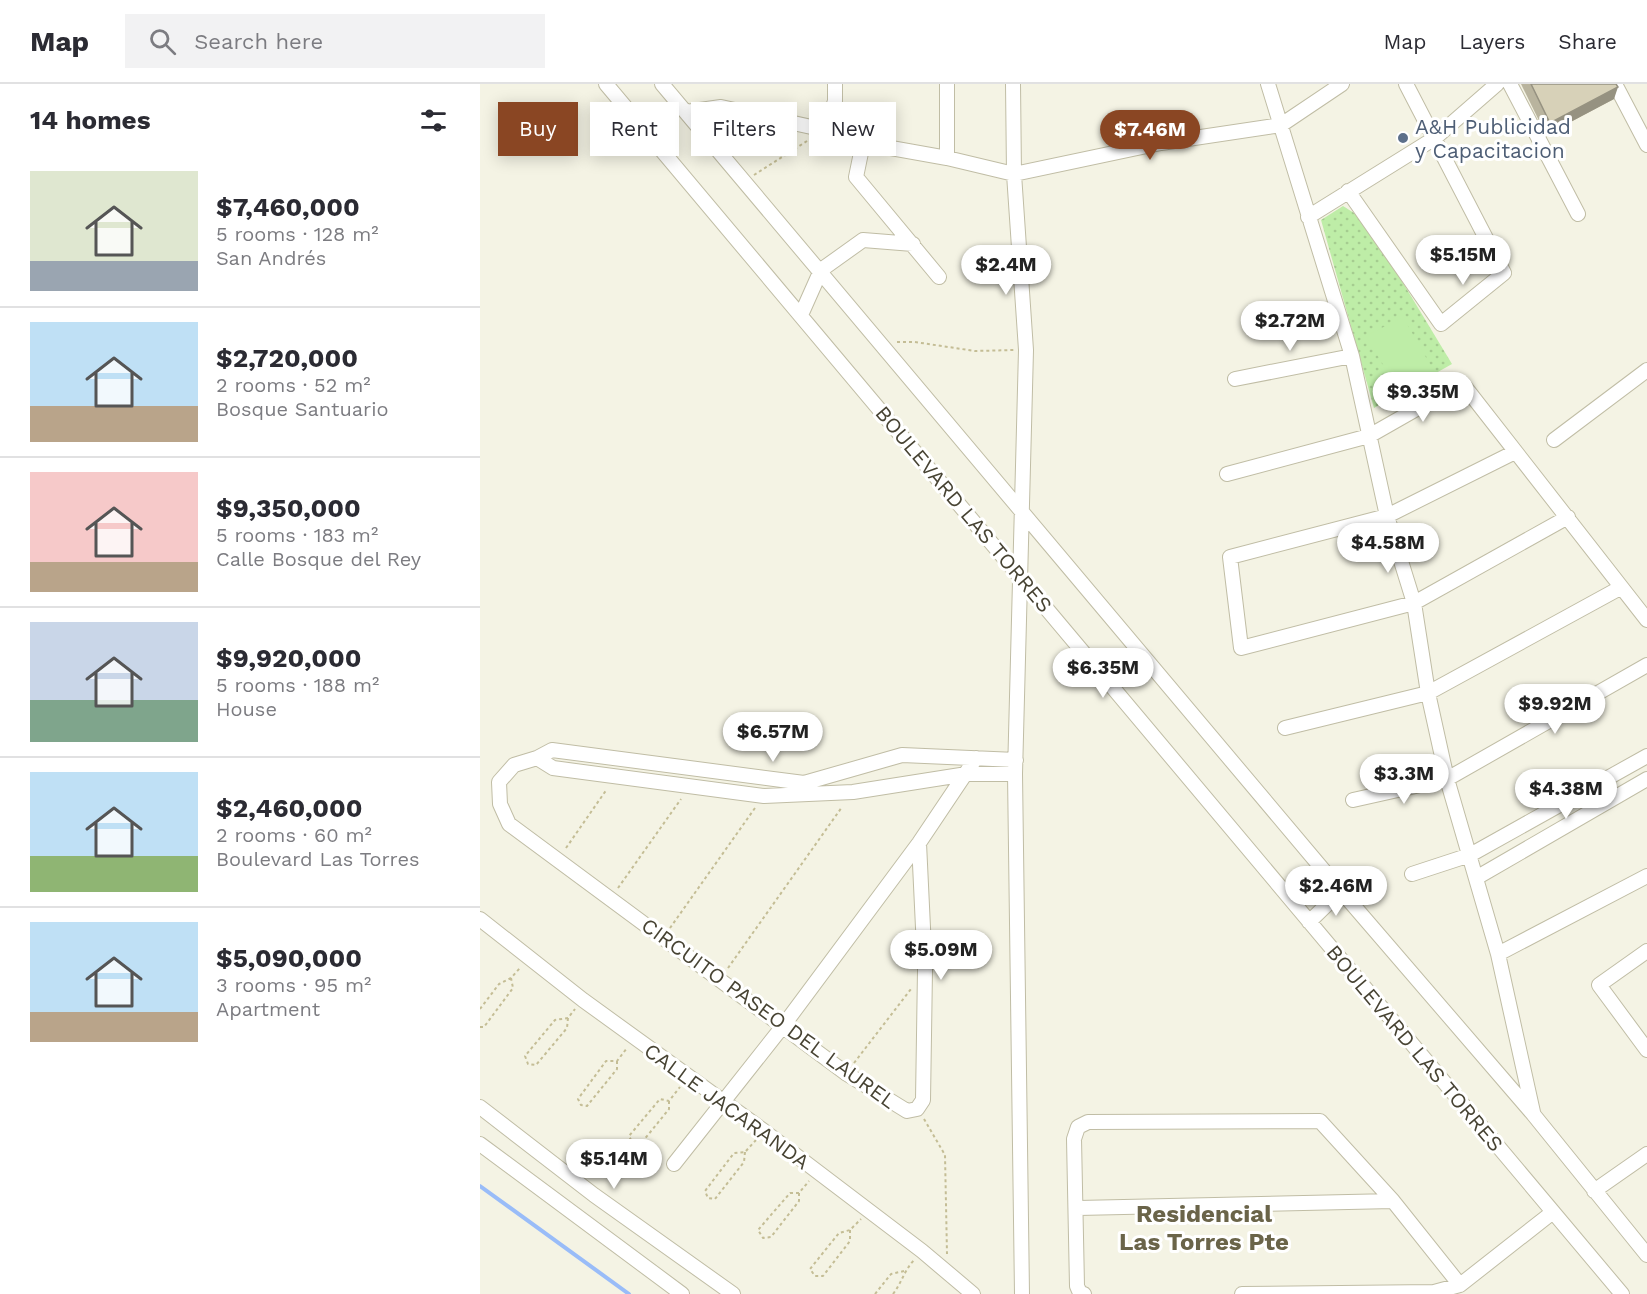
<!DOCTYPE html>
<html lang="en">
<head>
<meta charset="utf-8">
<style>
  body { margin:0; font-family:"Work Sans",sans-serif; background:#f2f2f3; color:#2b2b33; height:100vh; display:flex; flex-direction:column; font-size:22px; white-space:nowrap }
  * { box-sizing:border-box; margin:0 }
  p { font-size:20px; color:#7c7c81 }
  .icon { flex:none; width:33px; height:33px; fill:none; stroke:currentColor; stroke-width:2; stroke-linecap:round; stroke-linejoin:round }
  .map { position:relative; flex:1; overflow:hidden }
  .side { display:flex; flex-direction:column; background:#fff; width:480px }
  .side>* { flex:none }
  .guide { position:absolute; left:18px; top:18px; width:570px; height:54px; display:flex; gap:12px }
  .price { position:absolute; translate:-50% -51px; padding:0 14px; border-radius:21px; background:#fff; color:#222; font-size:20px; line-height:39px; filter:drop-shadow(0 2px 3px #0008) }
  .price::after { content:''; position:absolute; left:50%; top:36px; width:18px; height:14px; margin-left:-9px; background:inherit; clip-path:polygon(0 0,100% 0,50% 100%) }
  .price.active { background:#8a4623; color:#fff }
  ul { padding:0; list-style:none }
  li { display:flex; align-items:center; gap:18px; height:150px; padding:0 30px }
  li+li { border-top:2px solid #e1e1e2 }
  li span { display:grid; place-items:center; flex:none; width:168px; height:120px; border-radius:0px; color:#555 }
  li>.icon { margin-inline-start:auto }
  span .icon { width:72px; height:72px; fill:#fffc; stroke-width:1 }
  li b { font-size:26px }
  h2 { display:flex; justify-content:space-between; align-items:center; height:72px; padding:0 30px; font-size:26px }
  .chip { padding:0 21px; border-radius:0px; background:#fff; box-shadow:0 3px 15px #0003; font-size:21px; line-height:54px }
  .chip.active { background:#8a4623; color:#fff }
  header { display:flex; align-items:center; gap:36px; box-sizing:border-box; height:84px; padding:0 30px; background:#fff; border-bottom:2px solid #e1e1e2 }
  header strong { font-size:28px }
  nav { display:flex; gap:33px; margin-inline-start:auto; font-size:21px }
  .search { width:420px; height:54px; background:#f2f2f3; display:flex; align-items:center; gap:15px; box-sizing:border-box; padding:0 21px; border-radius:0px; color:#7c7c81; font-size:22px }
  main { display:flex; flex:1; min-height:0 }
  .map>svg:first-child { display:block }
</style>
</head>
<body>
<header>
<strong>Map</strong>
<div class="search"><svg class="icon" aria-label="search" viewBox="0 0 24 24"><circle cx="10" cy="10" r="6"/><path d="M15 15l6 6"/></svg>Search here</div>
<nav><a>Map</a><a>Layers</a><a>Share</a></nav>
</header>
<main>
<section class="side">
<h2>14 homes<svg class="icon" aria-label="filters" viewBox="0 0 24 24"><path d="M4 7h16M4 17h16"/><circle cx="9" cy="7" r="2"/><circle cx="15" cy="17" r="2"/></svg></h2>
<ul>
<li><span style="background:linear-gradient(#dfe7d0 75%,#9aa5b1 0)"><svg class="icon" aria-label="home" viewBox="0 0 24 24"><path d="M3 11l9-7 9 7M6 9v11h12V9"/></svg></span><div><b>$7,460,000</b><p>5 rooms · 128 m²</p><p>San Andrés</p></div></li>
<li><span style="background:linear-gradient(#bfe0f5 70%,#b9a48a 0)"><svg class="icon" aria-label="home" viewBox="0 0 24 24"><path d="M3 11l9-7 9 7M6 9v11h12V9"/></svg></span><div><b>$2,720,000</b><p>2 rooms · 52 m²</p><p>Bosque Santuario</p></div></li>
<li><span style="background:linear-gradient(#f6c9c9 75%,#b9a48a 0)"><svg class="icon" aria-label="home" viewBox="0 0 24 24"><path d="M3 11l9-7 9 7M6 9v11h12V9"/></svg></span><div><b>$9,350,000</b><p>5 rooms · 183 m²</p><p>Calle Bosque del Rey</p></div></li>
<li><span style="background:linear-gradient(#c9d6e8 65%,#7fa58c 0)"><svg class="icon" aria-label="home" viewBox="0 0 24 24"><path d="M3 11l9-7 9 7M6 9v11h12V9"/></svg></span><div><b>$9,920,000</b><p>5 rooms · 188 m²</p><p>House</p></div></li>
<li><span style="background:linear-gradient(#bfe0f5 70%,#8fb573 0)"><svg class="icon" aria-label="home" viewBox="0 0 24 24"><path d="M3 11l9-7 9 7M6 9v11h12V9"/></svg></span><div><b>$2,460,000</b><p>2 rooms · 60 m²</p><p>Boulevard Las Torres</p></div></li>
<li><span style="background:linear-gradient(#bfe0f5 75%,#b9a48a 0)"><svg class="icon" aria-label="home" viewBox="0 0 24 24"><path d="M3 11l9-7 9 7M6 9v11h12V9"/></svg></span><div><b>$5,090,000</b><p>3 rooms · 95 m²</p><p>Apartment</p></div></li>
</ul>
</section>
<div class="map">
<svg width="1167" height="1210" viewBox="0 0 1167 1210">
  <defs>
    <pattern id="park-dots" width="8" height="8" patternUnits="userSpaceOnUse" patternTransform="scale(1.5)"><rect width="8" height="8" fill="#beeda7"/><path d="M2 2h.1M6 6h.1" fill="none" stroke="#a5cc90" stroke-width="1.8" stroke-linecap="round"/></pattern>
  </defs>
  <rect width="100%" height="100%" fill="#f4f3e4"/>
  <path fill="url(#park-dots)" d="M863,122L885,136L972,280L894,324L841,136Z"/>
  <path fill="#beeda7" d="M923,233L956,291L920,309L886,252Z"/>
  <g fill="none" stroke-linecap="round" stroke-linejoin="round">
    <path stroke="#99bcf8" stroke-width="4" d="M0,1102L149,1210"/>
    <g stroke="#c0bda5" stroke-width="16">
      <path id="minor" d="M126,0L1142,1210
        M182,0L861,807L1053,1030L1167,1171
        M467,0V74
        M533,0L534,90L546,266L535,690L542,1210
        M788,0L872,272L907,432L934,519L948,609L967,695L1018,870L1053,1028
        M1030,0L1098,130
        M1135,0L1167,61
        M206,28L241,23L345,46L383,59L467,74L534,90L681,59L801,41L862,0
        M345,46L355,17V0
        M383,59L376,93L459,193
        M868,107L961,240L1024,189L926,0
        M828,133L955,54L1017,0
        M321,231L341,186L383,156L433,160
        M755,295L872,272
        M1074,356L1167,286
        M1035,368L907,432L750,473L761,564L934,519L1088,433
        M747,390L889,352L982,299L1167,536
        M805,644L948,609L1140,504
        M57,674L73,684L284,712L373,708L487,690H535
        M873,716L967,695L1167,581
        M439,759L445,886L443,1016L437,1025L427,1027L367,990L29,740L20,720L19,698L34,681L57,674L72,666L324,699L422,671L536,676
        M932,790L990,771L1167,672
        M996,794L1167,695
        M0,835L103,916L284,1047L442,1167L493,1210
        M829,838L861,807
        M1167,867L1119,901L1167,966
        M1018,870L1167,792
        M0,1023L114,1111L253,1210
        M0,1060L202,1210
        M194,1080L303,942L439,759L496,674
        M1114,1107L1167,1070
        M598,1124L913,1117
        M604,1210L600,1209L597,1202L594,1055L598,1043L608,1038L840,1037L913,1117L980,1201
        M762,1210L954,1208L980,1201L1073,1128"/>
    </g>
    <path stroke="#c4bd95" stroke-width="2" stroke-dasharray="3 3" stroke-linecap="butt" d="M274,91L327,57
      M417,258H435L495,267L534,266
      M86,764L127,705
      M138,804L201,715
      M190,844L275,724
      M248,884L362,723
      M0,925L19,900L31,894L40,884
      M88,934L87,944L56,981L48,980L45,972L75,936L88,934L95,925
      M0,943H4L33,904L31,894
      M137,977V985L107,1022L101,1021L98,1015L126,977H137L147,964
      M374,979L431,905
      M189,1017V1025L159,1062L153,1060L149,1052L180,1015L189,1017L200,1003
      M444,1035L465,1071L467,1170
      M265,1068L264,1078L235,1115L228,1114L225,1107L254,1069L265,1068L276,1056
      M319,1109V1117L291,1153L283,1154L278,1146L310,1109H319L329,1097
      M370,1146V1157L343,1192H335L330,1185L359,1149L370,1146L381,1135
      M395,1210L411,1190L424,1187
      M413,1210C422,1198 424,1187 434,1176"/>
    <use href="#minor" stroke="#fff" stroke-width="14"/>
  </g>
  <path fill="#b9b49e" d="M1041,0H1136L1134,15L1066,51Z"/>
  <path fill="#969281" d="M1138,3L1134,15L1066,51L1070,39Z"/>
  <path fill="#d7d1b8" stroke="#969281" stroke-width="1.5" d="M1051,0H1136L1138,3L1070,39Z"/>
  <circle fill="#5c6f8a" stroke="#fff" stroke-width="2" cx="923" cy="54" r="6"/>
  <g text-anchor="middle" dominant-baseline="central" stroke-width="6" stroke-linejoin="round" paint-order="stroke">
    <g font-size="21" fill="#4e5e75" stroke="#fff" text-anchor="start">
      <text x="935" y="42">A&amp;H Publicidad<tspan x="935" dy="24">y Capacitacion</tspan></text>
    </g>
    <g font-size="21" fill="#474333" stroke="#fff">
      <text transform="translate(484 425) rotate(50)">BOULEVARD LAS TORRES</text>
      <text transform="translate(289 929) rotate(36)">CIRCUITO PASEO DEL LAUREL</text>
      <text transform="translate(935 964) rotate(50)">BOULEVARD LAS TORRES</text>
      <text transform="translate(247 1022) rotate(36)">CALLE JACARANDA</text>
    </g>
    <g font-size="24" font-weight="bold" fill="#6a6449" stroke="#fff">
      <text x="724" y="1130">Residencial<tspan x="724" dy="28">Las Torres Pte</tspan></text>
    </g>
  </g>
</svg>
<b class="price active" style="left:670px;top:77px">$7.46M</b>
<b class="price" style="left:983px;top:202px">$5.15M</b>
<b class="price" style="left:526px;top:212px">$2.4M</b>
<b class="price" style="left:810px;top:268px">$2.72M</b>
<b class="price" style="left:943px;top:339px">$9.35M</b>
<b class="price" style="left:908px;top:490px">$4.58M</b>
<b class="price" style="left:623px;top:615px">$6.35M</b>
<b class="price" style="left:1075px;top:651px">$9.92M</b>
<b class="price" style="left:293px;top:679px">$6.57M</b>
<b class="price" style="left:924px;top:721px">$3.3M</b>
<b class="price" style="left:1086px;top:736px">$4.38M</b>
<b class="price" style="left:856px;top:833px">$2.46M</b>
<b class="price" style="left:461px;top:897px">$5.09M</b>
<b class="price" style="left:134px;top:1106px">$5.14M</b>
<div class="guide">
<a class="chip active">Buy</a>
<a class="chip">Rent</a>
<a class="chip">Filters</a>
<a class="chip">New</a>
</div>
</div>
</main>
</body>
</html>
